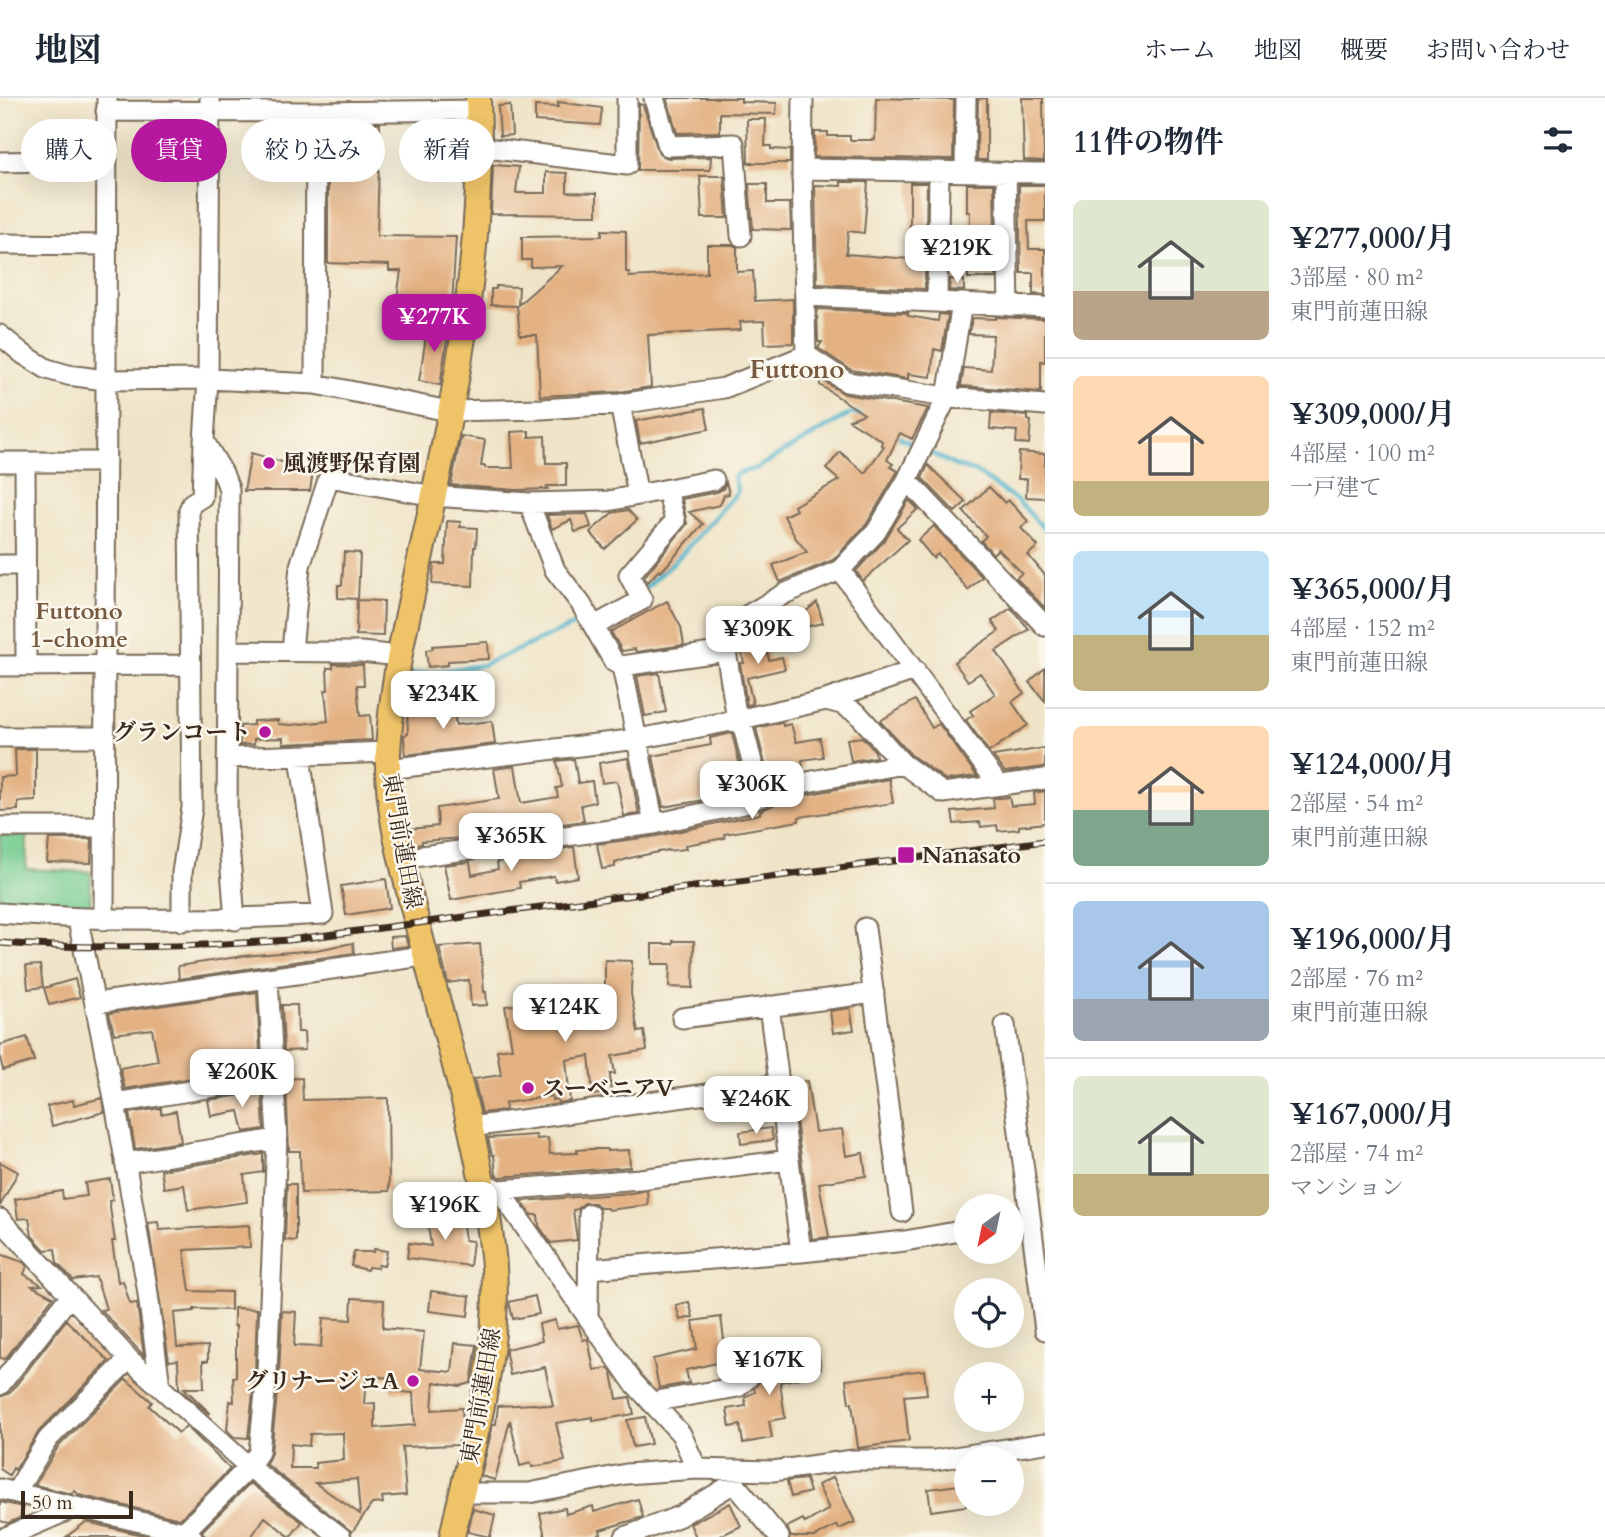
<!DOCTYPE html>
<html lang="ja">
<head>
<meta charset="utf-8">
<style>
  body { margin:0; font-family:Cardo,"Noto Serif JP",serif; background:#f6f6f7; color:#1f2937; height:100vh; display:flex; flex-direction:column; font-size:26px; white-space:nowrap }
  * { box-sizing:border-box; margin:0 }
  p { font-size:23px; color:#747a83 }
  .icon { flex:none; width:38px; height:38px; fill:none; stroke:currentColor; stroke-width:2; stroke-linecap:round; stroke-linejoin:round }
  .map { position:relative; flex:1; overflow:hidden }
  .panel { display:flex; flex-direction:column; background:#fff; width:560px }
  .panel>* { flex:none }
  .hud { position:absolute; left:21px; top:21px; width:665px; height:63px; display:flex; gap:14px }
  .needle { width:46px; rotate:213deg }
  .fabs { position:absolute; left:954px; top:1096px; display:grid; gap:14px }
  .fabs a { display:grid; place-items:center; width:70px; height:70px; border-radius:50%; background:#fff; box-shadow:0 7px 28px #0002; font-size:35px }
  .scale { position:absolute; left:21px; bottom:18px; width:112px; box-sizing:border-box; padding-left:7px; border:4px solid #3b2a1e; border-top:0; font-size:19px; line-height:24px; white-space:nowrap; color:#3b2a1e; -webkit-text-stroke:5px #fbf7ec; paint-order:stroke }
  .price { position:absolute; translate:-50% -60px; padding:0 16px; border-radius:14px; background:#fff; color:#222; font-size:23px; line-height:46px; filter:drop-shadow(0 2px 4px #0008) }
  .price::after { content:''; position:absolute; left:50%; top:42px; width:21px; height:16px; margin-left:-10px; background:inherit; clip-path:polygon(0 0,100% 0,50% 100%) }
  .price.selected { background:#b5179e; color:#fff }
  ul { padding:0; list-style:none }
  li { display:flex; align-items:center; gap:21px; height:175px; padding:0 28px }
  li+li { border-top:2px solid #e0e1e3 }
  li span { display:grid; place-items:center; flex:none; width:196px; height:140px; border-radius:10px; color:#555 }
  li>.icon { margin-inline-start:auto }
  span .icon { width:84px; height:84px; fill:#fffc; stroke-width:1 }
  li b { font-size:30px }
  h2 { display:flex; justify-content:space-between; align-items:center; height:84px; padding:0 28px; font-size:30px }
  .chip { padding:0 24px; border-radius:32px; background:#fff; box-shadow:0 7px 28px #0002; font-size:24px; line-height:63px }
  .chip.selected { background:#b5179e; color:#fff }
  header { display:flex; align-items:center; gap:42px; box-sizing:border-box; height:98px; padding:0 35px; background:#fff; border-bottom:2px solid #e0e1e3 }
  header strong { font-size:33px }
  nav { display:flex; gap:38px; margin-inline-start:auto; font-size:24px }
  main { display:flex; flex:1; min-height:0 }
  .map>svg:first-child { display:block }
</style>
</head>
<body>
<header>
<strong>地図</strong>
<nav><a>ホーム</a><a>地図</a><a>概要</a><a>お問い合わせ</a></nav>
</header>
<main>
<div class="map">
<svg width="1045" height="1439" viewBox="0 0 1045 1439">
  <rect width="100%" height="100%" fill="#fbf7ec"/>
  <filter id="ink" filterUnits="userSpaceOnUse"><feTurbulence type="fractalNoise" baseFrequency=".0143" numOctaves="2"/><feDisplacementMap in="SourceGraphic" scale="14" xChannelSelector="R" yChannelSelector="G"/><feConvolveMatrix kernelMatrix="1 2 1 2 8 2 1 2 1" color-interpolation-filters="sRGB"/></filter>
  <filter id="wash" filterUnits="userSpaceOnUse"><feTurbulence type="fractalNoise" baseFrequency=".00686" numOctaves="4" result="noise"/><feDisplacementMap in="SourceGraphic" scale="28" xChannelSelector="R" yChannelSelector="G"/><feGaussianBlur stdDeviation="1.57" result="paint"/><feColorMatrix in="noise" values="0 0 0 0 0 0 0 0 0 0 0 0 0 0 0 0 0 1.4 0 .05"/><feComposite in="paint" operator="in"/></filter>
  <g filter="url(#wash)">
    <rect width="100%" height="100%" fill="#efe4c7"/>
    <path fill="#76cc91" stroke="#587b58" stroke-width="2" d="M0,737L27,738L26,771L91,774L90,815L0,809Z"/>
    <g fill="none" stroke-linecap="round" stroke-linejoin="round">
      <path stroke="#4cb3ca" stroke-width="4.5" d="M895,337L916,348
        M927,353L954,367L976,374L1019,404L1045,432
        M642,493L679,459L738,393L734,380L737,376L757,370L849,316L855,315L862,319
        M409,577L483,567L583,523"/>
    </g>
    <g id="blocks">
      <path fill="#e3b182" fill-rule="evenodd" d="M667,0H741V4L777,5L776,16L720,15V34L677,35Z
        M876,0L954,2L953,61L814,59L815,34H828V38H850V42H875Z
        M987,0V62H977L978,1Z
        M1022,0H1043L1044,63L1024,62Z
        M558,4L602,10L600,27L535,23V8L558,9Z
        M639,6L643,7L659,56L668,60L711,59L710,72H638Z
        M510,7L512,37L500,38L498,8Z
        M747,21H766L765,48H771V51L790,52V65H748Z
        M380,25L377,138L456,139L452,207L397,201L401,173H389V167L328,165V75H355L356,26Z
        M496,67L519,69L516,95H546V74L567,75V94L597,95V117L491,116L493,68Z
        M700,78H724L727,120H702Z
        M841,84H868L864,135L848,133L846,156L910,161V85H927L925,191L817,186L815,87L841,88Z
        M749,86H767V105H790L791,132L753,131Z
        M967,86H994L996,180H968L970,114H967Z
        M1019,87H1045V123H1028L1029,151H1045V197L1033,196V175H1021Z
        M602,132L626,133V174H629V179L707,175V147H733L737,149V174L753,173L755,203L793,201V245L765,246L764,223L740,224L741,232L648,237L651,289L619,294L540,298L537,237H520L517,208L491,207V191H496V188L519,189L518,207L562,168L531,169V162H522V139L602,138Z
        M950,181L964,182V193L949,192Z
        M817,211L908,215V218L938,223L939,216L948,217L942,253L934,251L931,279L908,276V281L851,272L818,250L822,244H818Z
        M996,219L1045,221V264L1041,263V294L961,288L964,270L991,272L993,237L969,236L972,220L996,221Z
        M428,226L449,229L440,287L419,283Z
        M820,281L845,296L928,310L912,341L900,335L887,362L893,366L890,369L898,373L866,427L833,462L780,484L773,467L807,454L795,439L784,418L796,412L794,408L839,382L826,371L840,354L865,375L884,348L881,347L882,343L849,322L864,316L820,287Z
        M705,310L709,331L640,345L636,323Z
        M991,315L1028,318V322L1031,323L1029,346L1016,345L1017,333L990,331Z
        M529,333V339L545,338L546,365H566V388H547L548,391L516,392L451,387L461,338L485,342L481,368H485V370H513L511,334Z
        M1019,354L1045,356V400L1026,399L1027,381H1018Z
        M251,355L313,373L310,393H244Z
        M928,367L966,404L955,414L922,380Z
        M726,384L729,396L724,397L720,407L689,414L703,426L661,474L659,472L647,485L644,479L687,426L682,401L717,394L723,391Z
        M989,389L1005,405L1008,402L1028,423L1021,430L1038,448L1028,457L1045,477V510L1016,480L1022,475L998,451L993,456L981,443L986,438L963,413Z
        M909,402L918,411L897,430L908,442L863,483L856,473L885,442Z
        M628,412L637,422L605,451L590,434L612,415Z
        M587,416L591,429L575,434L571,422L552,431L547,417Z
        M447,423L461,424L460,429L477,430L476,449H474L473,488L432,486L434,466H445Z
        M934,428L982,479L968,492L938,456L933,460L918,442Z
        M344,454L360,455L358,501L338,500V487H342Z
        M357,502L384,503L383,538L356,537Z
        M667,503L681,529L684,547L636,554L635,551L622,553L611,534Z
        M817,504L823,525L782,534L777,514L783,511L795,523Z
        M1011,510L1029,531L996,553L1024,595L1012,604L1028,627L989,654L966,622L973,617L970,613L995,596L980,575L968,583L954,564L999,533L992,523Z
        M488,544L489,561L448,563V567L428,569L426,552L433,551L432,548Z
        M765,545L769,562L782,559L785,571L747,580L753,606L747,607L740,565H744L741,551Z
        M333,566L363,567L364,587H357L360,618L370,617L372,642L283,646V640L254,641V646L240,647V628L253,627V623L278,622V626L292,627L328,623L325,592H328L327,570H333Z
        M1045,570V603L1029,584Z
        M659,575L666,614L645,618L637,578Z
        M915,602L932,630L939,626L977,678L946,682L911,657L880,623Z
        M453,606L456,627L492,623L495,646L405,657L404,637L408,636L407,611Z
        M782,624L783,628L791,626L796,644L820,640L823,659L802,662L803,670L791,672L792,674L769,682L756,630Z
        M732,635L746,692L705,702L663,709L653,658L711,647L710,640Z
        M862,639L875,653L876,659L851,663L847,641Z
        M1045,650V669L1005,674L993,658Z
        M15,651H36V703L18,704V712L0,713V679L16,678Z
        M628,660L639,716L624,718L617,683L602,685L599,665Z
        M574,661L578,685L592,683L595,704L581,707L584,723L463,740L422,743V746L413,747L410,731L438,728L437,710L499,701L494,671L515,668L521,705L558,699L556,690L562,689L557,663Z
        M889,681L893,705L799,719V723L724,736L725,740L685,747L686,751L668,753V752L630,760L615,765V769L602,771L597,746L657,738L760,716V713L790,700Z
        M1045,693V725L1019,728V731L998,733L997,727L981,729L980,724L954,726L952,714L994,710L993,700H1000L1009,699L1011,708L1035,706L1034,695Z
        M49,741H92L91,765L47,764Z
        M574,749L578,779L555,783L554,778L519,784L520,790L451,802L444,767L470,764L472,777L498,771L497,764L501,763L500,760Z
        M386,781L390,810L346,817L341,788Z
        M405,838L408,848L391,850L390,839Z
        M673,843H694L693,890L669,889L670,866H652V846H673Z
        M353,845L354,855L179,881L178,868L244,858L316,852Z
        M480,846L484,894H486L487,907L471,908L469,882L448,885L439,849Z
        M605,862L632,863L631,896L638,934L644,933L647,952L612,958L615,976H610L611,994L593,997L589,958L566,962L570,1003L558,1005L557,1001L552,1002V998L505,1005L506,1012L482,1015L474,981L501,977L497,952L512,950L505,908L522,906L524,912L605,900Z
        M40,867L43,889L28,891L26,868Z
        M75,881L80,899L49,907L44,890Z
        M257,894L260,953H257L260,969L125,991L120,970L158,963L152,931L114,936L109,915Z
        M282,907H297L298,934H304L305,952L284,953Z
        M850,910L854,932L833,935L830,913Z
        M27,939L34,963L3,972L0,960V947Z
        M302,980L303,1002L388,1000L389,1093L301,1095L300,1053H289L286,984L287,981Z
        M807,983L815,1034L842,1031L846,1058L863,1055L866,1078L819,1085L829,1139L812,1141L791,985Z
        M262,994L264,1031L244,1034L239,1013L211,1018L208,1002Z
        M102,1000L104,1014L52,1028L47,1008L73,1002L74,1007Z
        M161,1010V1016L176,1013L181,1044L135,1051L129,1015Z
        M771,1030L773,1042L741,1046L740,1034Z
        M536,1037L537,1041L548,1040L550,1056L577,1055V1052L590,1051H607V1053L629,1052L630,1069L500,1079L496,1077L494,1057H492L488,1040Z
        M263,1056V1074L244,1077L247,1104L188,1112L184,1087L164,1090L161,1072Z
        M0,1064L18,1074L0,1108Z
        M110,1081L113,1102L109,1103L115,1143H112L118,1184L123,1183L130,1206L137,1205L144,1258L101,1212L106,1211L96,1179L73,1182L57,1165L55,1151L45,1152L32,1138L29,1120L18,1121L15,1101L62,1093L63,1101L87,1098L85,1085Z
        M287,1086H296V1143L285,1142Z
        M647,1092L648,1107L608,1112L607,1110H600L595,1105H584L578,1111L573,1112L577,1142L551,1145L539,1128L538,1117H532L521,1103L632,1095Z
        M461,1114L465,1142L473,1143L470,1168L407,1160L409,1145L431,1148L427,1120Z
        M158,1124L159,1132L249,1127L250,1149L184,1152L190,1193L231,1194V1212L194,1211V1213L174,1215L177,1249L208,1248V1263H203L204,1290H184L210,1315L209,1316L179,1290L178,1262L169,1263L148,1125Z
        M374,1151L387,1153L384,1168L378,1167L377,1170L368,1169L367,1172L351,1168L354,1154H373Z
        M0,1156L23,1164L27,1168L24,1176L42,1187L32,1188L53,1199L5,1261L0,1260Z
        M431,1193L470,1198L468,1218L429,1213Z
        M535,1198L539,1216L513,1221L509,1204Z
        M352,1200L384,1202L383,1230L424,1234L420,1271L452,1274L455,1245L477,1247L471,1285L460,1288L434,1284L432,1312L462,1310L463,1327L458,1347L402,1349L406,1397L382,1399L383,1405L372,1406L352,1434L266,1366L271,1355L279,1276L282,1213L296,1214L294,1248L321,1249L323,1220L351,1222ZM366,1278L392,1280L391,1293L413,1295L415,1327L375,1330V1305L364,1306ZM343,1335L344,1362L315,1365L316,1370H290L291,1346L309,1348L310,1336ZM357,1381L360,1416L315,1385Z
        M689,1204L693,1219L680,1222L676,1207Z
        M234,1210L257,1211L255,1274L248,1340L234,1339L227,1332L230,1303L234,1304L233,1279H236V1228H234Z
        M721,1219L725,1249L756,1244L758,1256L747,1254L738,1260L686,1272L689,1285L659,1290L653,1261L697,1251L693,1223Z
        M66,1222L109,1263L39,1333L15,1372L13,1370L9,1377L0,1371V1299L10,1295Z
        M555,1222L557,1231L578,1227L583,1242L588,1241L594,1272L608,1270L612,1275L617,1301L630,1299L634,1316L593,1323V1319L556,1325L565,1363L532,1369L531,1365L520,1368L510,1322L495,1382L481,1378L493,1326H496L498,1308L533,1306L553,1308L545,1269L510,1277L506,1256V1251L542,1243L539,1226Z
        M818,1255L821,1270L803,1274L804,1279L780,1284L785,1320L769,1323L772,1340L743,1345L740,1327L730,1329L727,1311L746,1308L745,1299L755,1294L754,1291L759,1284L760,1267Z
        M924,1272L927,1296L904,1298L909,1343L858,1350L852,1305H849L846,1282Z
        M126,1281L152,1304L149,1308L179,1335L186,1328L230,1371L180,1421L79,1397L75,1393L72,1396L35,1387L58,1349Z
        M645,1319L651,1346L633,1349L627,1322Z
        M833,1379L855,1424L839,1431L837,1427L815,1439H791L787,1429L803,1421L805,1425L829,1411L818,1387Z
        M806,1381L810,1394L791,1399L787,1383Z
        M250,1385L302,1424L290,1439L265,1419L251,1439H207L204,1437L202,1433Z
        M966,1386V1408L931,1413L928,1391Z
        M638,1401L643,1419L600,1432L601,1436L591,1439H545L540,1415L565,1410L566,1416L593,1408L594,1414Z
        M0,1404L23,1409L20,1420L8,1425L0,1423Z
        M730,1405L741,1428L718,1439H696L690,1426Z
        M473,1411L495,1417L490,1439L468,1434Z
        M86,1424L151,1439H66Z"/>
    </g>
  </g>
  <g filter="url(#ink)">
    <use href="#blocks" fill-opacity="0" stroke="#7a6b59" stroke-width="2"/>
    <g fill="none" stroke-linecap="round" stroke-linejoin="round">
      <g stroke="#7a6b59" stroke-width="23">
        <path id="minor" d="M210,0L208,281L204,343L223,375L229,391L227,721L235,822
          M654,0L668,48L734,46L741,138
          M803,0L802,71L806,257
          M106,13L316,14L479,12
          M478,49L627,67V1
          M0,64L107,62
          M802,71L1045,75
          M965,74L966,0
          M1006,74L1009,208
          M0,146L106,147
          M805,198L1045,209
          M937,204L939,73
          M0,237L23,256L47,271L68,277L105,282L208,281L315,286L449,313L542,311L620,306L724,290L806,257
          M806,257L847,284L947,299L1045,307
          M315,286L316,14
          M620,306L638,397
          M0,364H106
          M25,364L26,568
          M907,382L1045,528
          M529,405L608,403L714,382
          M0,467H25
          M840,472L998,686
          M594,528L642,502L629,477L675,423L667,392
          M228,553L361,554L399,558
          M292,553L300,468L329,379L434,398L529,405L555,472L581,506L614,564L622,568L726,553
          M0,568L190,567
          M622,568L654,726
          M826,602L915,572
          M741,621L761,699
          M737,622L726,553L729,528L784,496L840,472L876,434L907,382L947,299L962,205
          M0,639H104
          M227,660L388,654
          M388,671L638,641L737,622L826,602L841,606L857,615L903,666L943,695L1045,681
          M0,729H105
          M400,761L654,726L744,706L786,688L903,666
          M0,815C110,824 213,823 323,816L300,659
          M78,822L115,1005L147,1189L160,1288
          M104,822L107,0
          M182,823V775L192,710L189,412L192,405L202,399L204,345
          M865,830L902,1114
          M268,880L423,858
          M96,905L268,880L277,1041L267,1275L259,1354L249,1369L184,1434
          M769,908L801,1154
          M682,920L874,895
          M1005,927L1045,1232
          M115,1005L275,979
          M471,1029L779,986
          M125,1065L277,1041
          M482,1085L499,1092L633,1284L681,1336L697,1371
          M499,1092L640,1081L789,1062
          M0,1121L129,1261L249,1369L341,1439
          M589,1171L801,1154L905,1143L966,1132
          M588,1219L589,1116
          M0,1287L70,1198
          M651,1304L738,1289L748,1280V1266
          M733,1372L734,1385L779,1439
          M0,1391L76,1409
          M16,1394L48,1341L129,1261
          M463,1395H529L626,1376L697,1371L773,1373L853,1362H935L1045,1345
          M6,1439L76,1409L184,1434L192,1439
          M625,1439L680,1418L734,1385"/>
      </g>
      <g stroke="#7a6b59" stroke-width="28">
        <path id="major" d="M452,1439C472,1345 503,1254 493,1157C480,1039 442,927 414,813C401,762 386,707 388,654C392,568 416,485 433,401C461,269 484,135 478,0"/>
      </g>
      <use href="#minor" stroke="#fff" stroke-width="19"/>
      <use href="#major" stroke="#efc469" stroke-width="24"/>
      <g stroke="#3b2a1e" stroke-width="7">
        <path id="rail" d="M0,845C96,852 193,849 289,842L1045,743"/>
      </g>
      <use href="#rail" stroke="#fbf7ec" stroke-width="4.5" stroke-dasharray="13" stroke-linecap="butt"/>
    </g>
  </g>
  <g fill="#b5179e" stroke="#fbf7ec" stroke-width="2.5">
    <circle cx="269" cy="365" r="7"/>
    <circle cx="265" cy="634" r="7"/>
    <rect x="897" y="748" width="18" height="18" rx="3.5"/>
    <circle cx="528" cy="990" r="7"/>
    <circle cx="413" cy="1283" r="7"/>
  </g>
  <g text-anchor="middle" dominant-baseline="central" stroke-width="5" stroke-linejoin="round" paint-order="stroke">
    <g font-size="23" font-weight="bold" fill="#3b2a1e" stroke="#fbf7ec" text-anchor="start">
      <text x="283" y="365">風渡野保育園</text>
      <text x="251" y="634" text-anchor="end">グランコート</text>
      <text x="922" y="757">Nanasato</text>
      <text x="542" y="990">スーベニアV</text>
      <text x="399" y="1283" text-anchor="end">グリナージュA</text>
    </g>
    <g font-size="23" fill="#3b2a1e" stroke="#fbf7ec">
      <text transform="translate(402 743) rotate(80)">東門前蓮田線</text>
      <text transform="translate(481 1298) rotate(-80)">東門前蓮田線</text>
    </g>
    <g font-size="24" font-weight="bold" fill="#765941" stroke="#fbf7ec">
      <text x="79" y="513">Futtono<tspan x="79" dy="28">1-chome</tspan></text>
    </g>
    <g font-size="26" font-weight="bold" fill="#765941" stroke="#fbf7ec">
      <text x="797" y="271">Futtono</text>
    </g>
  </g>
</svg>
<div class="fabs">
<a><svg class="needle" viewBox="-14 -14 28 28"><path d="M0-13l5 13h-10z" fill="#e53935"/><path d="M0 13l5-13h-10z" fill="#747a83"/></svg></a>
<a><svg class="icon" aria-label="locate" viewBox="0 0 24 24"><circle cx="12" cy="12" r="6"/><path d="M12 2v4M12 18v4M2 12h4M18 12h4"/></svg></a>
<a>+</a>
<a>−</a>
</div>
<div class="scale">50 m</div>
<b class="price" style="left:957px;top:187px">¥219K</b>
<b class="price selected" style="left:434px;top:256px">¥277K</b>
<b class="price" style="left:758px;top:568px">¥309K</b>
<b class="price" style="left:443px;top:633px">¥234K</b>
<b class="price" style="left:752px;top:723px">¥306K</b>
<b class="price" style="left:511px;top:775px">¥365K</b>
<b class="price" style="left:565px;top:946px">¥124K</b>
<b class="price" style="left:242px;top:1011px">¥260K</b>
<b class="price" style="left:756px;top:1038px">¥246K</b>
<b class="price" style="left:445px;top:1144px">¥196K</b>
<b class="price" style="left:769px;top:1299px">¥167K</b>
<div class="hud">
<a class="chip">購入</a>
<a class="chip selected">賃貸</a>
<a class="chip">絞り込み</a>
<a class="chip">新着</a>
</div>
</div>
<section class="panel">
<h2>11件の物件<svg class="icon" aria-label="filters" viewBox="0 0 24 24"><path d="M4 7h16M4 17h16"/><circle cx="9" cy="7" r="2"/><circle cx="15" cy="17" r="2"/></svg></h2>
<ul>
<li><span style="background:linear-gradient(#dfe7d0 65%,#b9a48a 0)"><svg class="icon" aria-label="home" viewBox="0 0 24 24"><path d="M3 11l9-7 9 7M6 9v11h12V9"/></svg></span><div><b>¥277,000/月</b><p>3部屋 · 80 m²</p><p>東門前蓮田線</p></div></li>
<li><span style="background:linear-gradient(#ffd9b3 75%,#c2b280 0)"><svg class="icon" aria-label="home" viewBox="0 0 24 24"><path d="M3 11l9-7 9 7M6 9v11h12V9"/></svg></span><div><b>¥309,000/月</b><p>4部屋 · 100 m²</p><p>一戸建て</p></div></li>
<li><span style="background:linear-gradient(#bfe0f5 60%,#c2b280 0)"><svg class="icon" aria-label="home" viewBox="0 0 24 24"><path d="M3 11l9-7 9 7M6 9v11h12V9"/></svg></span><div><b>¥365,000/月</b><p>4部屋 · 152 m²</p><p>東門前蓮田線</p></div></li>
<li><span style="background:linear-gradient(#ffd9b3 60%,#7fa58c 0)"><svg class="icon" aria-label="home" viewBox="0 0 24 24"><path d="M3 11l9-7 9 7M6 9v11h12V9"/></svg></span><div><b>¥124,000/月</b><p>2部屋 · 54 m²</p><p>東門前蓮田線</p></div></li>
<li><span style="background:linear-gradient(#a9c7e8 70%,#9aa5b1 0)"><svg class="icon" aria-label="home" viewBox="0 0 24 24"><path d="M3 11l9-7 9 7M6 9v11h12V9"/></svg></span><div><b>¥196,000/月</b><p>2部屋 · 76 m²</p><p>東門前蓮田線</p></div></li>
<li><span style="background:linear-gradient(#dfe7d0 70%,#c2b280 0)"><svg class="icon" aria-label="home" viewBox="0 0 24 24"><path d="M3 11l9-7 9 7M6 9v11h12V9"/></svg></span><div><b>¥167,000/月</b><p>2部屋 · 74 m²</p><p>マンション</p></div></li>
</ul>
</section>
</main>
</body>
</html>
